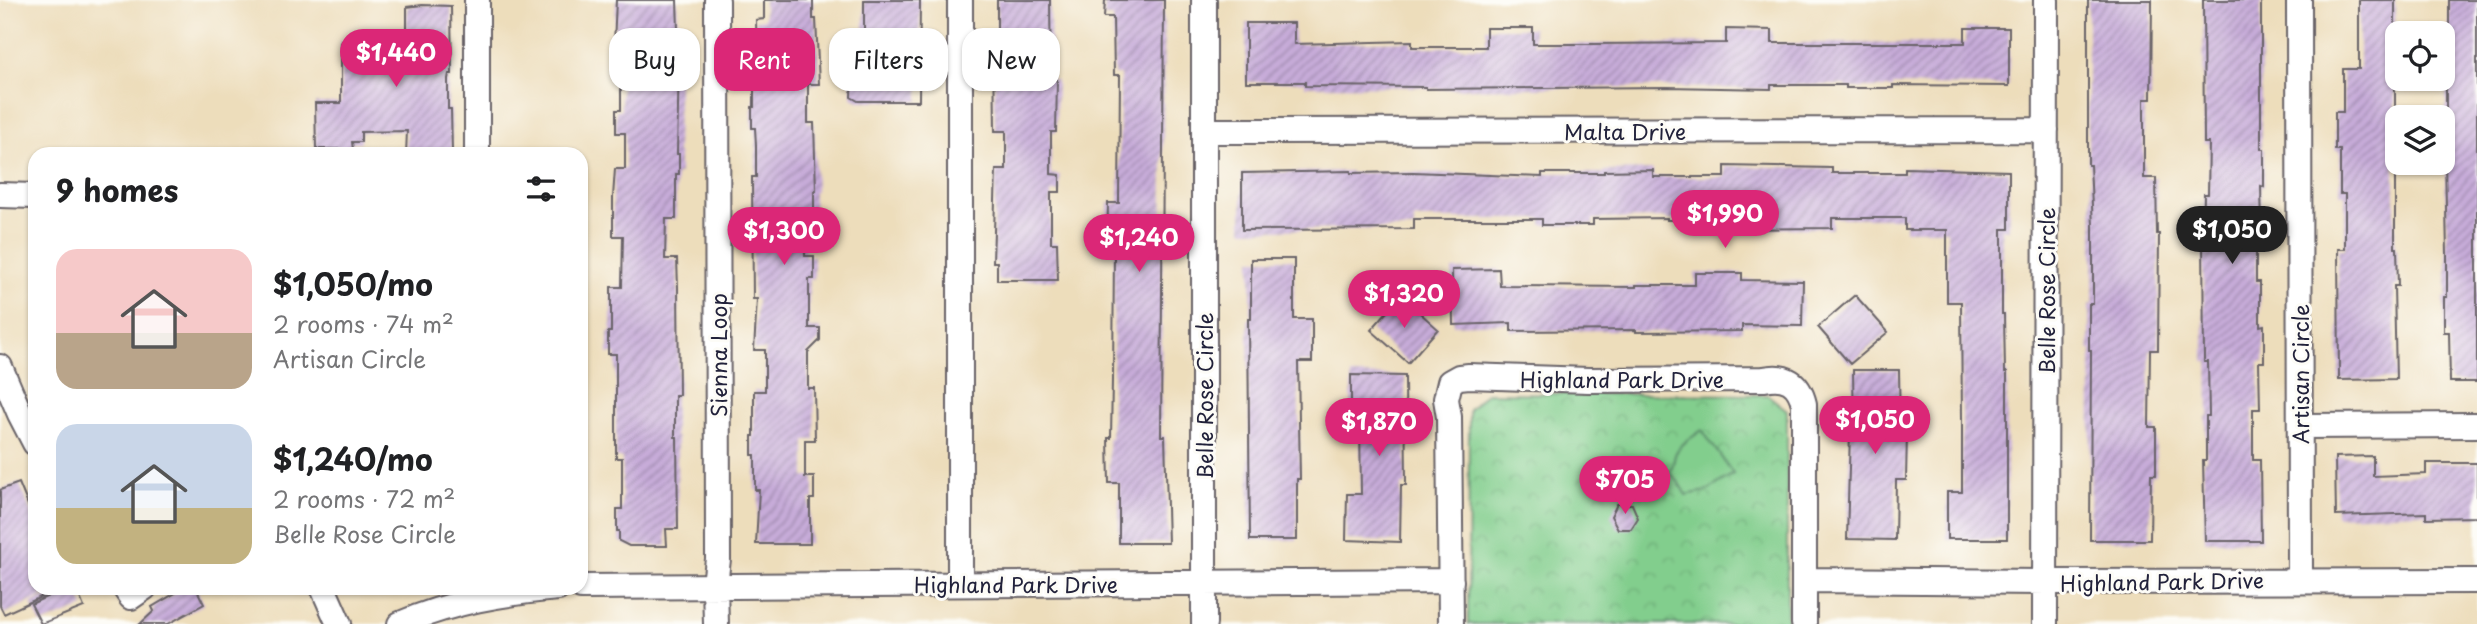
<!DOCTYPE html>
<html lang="en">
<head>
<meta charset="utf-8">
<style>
  body { margin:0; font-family:"Playpen Sans",sans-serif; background:#f2f2f2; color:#202124; height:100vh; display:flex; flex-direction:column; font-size:26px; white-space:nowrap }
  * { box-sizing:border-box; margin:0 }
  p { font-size:23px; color:#757577 }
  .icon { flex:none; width:38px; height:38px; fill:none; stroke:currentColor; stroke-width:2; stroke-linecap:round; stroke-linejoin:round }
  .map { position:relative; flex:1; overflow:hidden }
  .panel { position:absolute; left:28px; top:147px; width:560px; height:448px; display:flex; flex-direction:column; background:#fff; border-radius:21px; box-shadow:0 2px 5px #0004 }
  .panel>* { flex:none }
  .guide { position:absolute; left:609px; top:28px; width:665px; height:63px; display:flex; gap:14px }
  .tools { position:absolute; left:2385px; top:21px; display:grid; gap:14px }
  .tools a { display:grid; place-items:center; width:70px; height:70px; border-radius:14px; background:#fff; box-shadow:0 2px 5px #0004; font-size:35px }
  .price { position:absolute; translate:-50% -60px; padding:0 16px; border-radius:24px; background:#db2777; color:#fff; font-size:23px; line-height:46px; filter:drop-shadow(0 2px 4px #0008) }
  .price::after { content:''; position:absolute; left:50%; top:42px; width:21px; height:16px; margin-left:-10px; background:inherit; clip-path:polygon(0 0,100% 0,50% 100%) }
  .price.selected { background:#222; color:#fff }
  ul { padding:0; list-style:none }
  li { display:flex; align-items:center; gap:21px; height:175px; padding:0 28px }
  li span { display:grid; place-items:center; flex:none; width:196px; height:140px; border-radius:21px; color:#555 }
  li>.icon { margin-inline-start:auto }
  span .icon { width:84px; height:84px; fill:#fffc; stroke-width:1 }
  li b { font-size:30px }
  h2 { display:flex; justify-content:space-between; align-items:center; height:84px; padding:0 28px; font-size:30px }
  .tag { padding:0 24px; border-radius:21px; background:#fff; box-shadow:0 2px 5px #0004; font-size:24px; line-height:63px }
  .tag.selected { background:#db2777; color:#fff }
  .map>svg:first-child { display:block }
</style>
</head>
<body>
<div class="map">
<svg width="2477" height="624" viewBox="0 0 2477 624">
  <defs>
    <pattern id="park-crowns" width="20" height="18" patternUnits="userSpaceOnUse" patternTransform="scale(1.75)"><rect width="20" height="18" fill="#82ce8d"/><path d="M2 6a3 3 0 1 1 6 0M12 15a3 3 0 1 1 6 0" fill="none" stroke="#70b17b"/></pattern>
    <pattern id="building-hatch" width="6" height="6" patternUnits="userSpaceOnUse" patternTransform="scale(1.75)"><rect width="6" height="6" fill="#c7acd9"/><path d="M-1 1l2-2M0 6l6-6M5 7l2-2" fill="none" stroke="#a18cb1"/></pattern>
  </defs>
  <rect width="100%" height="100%" fill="#fdfcf7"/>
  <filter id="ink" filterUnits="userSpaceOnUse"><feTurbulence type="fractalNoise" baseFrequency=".0143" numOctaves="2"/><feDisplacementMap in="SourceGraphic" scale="14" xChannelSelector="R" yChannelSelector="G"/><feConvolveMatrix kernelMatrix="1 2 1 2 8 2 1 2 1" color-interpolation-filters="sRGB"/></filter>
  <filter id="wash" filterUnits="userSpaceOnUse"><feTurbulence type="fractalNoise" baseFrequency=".00686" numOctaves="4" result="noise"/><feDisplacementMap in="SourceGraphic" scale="28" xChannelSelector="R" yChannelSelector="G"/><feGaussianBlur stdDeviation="1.57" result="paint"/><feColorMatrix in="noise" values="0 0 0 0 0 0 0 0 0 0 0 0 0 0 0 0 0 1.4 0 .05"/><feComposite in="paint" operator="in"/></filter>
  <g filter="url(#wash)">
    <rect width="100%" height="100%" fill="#edddbb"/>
    <path fill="url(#park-crowns)" stroke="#527864" stroke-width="2" d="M1486,393L1768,395L1787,410V624H1468L1469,410Z"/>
    <path fill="#82ce8d" stroke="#527864" stroke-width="2" d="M1702,430L1733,474L1707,491L1686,495L1677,480L1669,472C1674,466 1673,463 1675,455C1679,444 1693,437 1702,430Z"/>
    <g id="blocks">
      <path fill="url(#building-hatch)" d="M616,0H677L679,59L677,154H679V174H676V219H666L665,259H677L678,287L679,395H675V437H677L678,529H666L667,546H629L619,541V531H617V509H622V458H616V354H608V332H611V287H622L623,236H613V197L615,169H625V133H616V110H621V44H614Z
        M764,0H813V19H816L819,84H808V123H814L816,191H814V219H805V256H814V279H809V328H820V340L808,352V388H814L815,440H805V477H814V499H810V544H756L759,490H755V455H752V436H754V391H765V350H754L757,299H753L752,177H756V145L755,128H752V107H754V63H757L756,20L764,19Z
        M864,0H920L919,101H858L851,97L852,74H859V33H864Z
        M997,0H1050L1051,80H1057L1056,132H1051V174L1060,175V192H1051V243H1057L1058,280H997V262H993L996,170H1006V131H995L994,47H997Z
        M1105,0H1164L1161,436H1165L1168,543H1119V483H1109L1108,438H1111L1112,380H1113L1114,250H1107L1108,203H1119L1120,75H1114L1113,17H1104Z
        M2088,0H2152L2151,99H2144V178H2156L2157,234H2159L2158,350H2150L2149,427H2156V475H2151L2150,540H2090L2091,350H2089V304H2093V226L2090,165H2088Z
        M2203,0H2261V149H2264V187L2261,186L2262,229H2256V282H2260V326L2264,325V362H2259L2260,409H2253V460H2260L2261,541H2205L2203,460H2206V416H2209L2208,362H2204L2203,237L2204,194H2208L2209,143H2204Z
        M2359,0H2395V248H2397L2398,286H2394L2396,379L2339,380L2338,249H2345V194H2340V150H2335V112H2343V69H2359Z
        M2449,0H2477V382H2450L2449,332H2444V297H2447V254L2444,112H2446V67H2449Z
        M422,5L451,6L452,74H449L448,79V109H451L452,151H450V154H406L407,131L361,132V142H352L353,149H316L315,103H341V41H361V52H407V7Z
        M1246,23H1294V44L1412,41V47H1486V28H1533V44H1592L1726,43V29L1772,30V43H1965V28H2009V86L1893,85V88H1846V85H1771V89L1667,87L1426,89V87L1305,86V82H1246Z
        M1725,166L1832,168V173H1905V168L2009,171V229H2002V314H2004L2005,372H2007V539H1947V492H1962V420L1961,302H1947V230H1905V218H1832V228L1725,229V220H1667V218L1593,219V225H1542V219H1414V229L1242,230V173L1351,171V173L1413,172L1542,177V173H1604V171L1653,170V177H1725Z
        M1251,259H1294V319H1312V362H1298L1300,479H1297V540H1250L1248,319H1251Z
        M1499,269L1500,286L1636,287V285H1695V273H1742V280L1803,281L1802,326L1742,325V331L1636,332V330L1511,331V323L1453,325L1452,270Z
        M1855,295L1888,332L1850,364L1818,327Z
        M1401,296L1438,329L1408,363L1371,330Z
        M1853,370H1899L1900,432H1907L1906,480H1896L1895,540L1847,539L1850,432H1854Z
        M1351,375L1405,376L1406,485H1401L1400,542L1346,540L1347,494H1361L1360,422H1351Z
        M2373,456V476L2426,474V463H2477V517L2426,518V513L2336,516L2335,457Z
        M19,483L35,522V588H39L43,596L4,614L0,606V490Z
        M1617,504H1632L1638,518L1631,529H1618L1611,516Z
        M66,588H76L84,607L41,624L31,604Z
        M184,588H196L204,604L168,624H140L154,611L152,607Z"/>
    </g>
  </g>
  <g filter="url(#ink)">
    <use href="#blocks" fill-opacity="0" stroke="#696368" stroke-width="2"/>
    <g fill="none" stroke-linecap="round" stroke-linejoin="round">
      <g stroke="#696368" stroke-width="28">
        <path id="minor" d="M960,0V584
          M2299,0L2300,580
          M1204,131L2046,130
          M477,154V0
          M0,195L35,196
          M0,367L20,414L35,443
          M2301,426L2477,425
          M1805,580L2046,582L2477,581
          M581,587L1451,581
          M125,588L131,597L144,588
          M323,588L339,624
          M400,624C451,602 503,593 558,588
          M716,624L715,585L718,559L717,0
          M1204,624V0
          M1451,624L1449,417L1446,399L1450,382L1459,377L1469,376L1588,380L1764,379C1786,374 1799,383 1804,404V624
          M2045,624L2046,0"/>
      </g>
      <use href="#minor" stroke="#fff" stroke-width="24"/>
    </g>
  </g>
  <g text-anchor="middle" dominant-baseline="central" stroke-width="6" stroke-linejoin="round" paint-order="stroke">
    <g font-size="21" fill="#22223b" stroke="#fdfcf7">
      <text x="1625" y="131">Malta Drive</text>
      <text transform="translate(2046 291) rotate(-90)">Belle Rose Circle</text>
      <text transform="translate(718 355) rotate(-90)">Sienna Loop</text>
      <text transform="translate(2300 374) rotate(-90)">Artisan Circle</text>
      <text x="1622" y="379">Highland Park Drive</text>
      <text transform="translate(1204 396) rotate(-90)">Belle Rose Circle</text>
      <text transform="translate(2162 581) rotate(-1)">Highland Park Drive</text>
      <text x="1016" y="584">Highland Park Drive</text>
    </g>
  </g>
</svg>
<div class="tools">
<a><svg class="icon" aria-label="locate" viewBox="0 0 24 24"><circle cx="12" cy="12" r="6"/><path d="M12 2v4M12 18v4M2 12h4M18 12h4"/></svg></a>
<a><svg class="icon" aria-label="layers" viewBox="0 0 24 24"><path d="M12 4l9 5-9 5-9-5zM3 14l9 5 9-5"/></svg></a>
</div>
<b class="price" style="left:396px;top:89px">$1,440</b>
<b class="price" style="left:1725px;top:250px">$1,990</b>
<b class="price selected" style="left:2232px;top:266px">$1,050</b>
<b class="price" style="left:784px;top:267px">$1,300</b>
<b class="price" style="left:1139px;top:274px">$1,240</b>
<b class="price" style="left:1404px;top:330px">$1,320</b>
<b class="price" style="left:1875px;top:456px">$1,050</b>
<b class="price" style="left:1379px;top:458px">$1,870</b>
<b class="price" style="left:1625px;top:516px">$705</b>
<div class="guide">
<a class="tag">Buy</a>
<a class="tag selected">Rent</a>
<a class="tag">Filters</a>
<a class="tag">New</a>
</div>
<section class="panel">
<h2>9 homes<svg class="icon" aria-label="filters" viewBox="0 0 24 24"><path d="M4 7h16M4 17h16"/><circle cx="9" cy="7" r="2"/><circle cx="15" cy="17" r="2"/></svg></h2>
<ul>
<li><span style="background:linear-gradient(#f6c9c9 60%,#b9a48a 0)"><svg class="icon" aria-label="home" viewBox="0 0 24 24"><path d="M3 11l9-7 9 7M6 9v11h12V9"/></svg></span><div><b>$1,050/mo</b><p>2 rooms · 74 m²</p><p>Artisan Circle</p></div></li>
<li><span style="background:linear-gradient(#c9d6e8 60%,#c2b280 0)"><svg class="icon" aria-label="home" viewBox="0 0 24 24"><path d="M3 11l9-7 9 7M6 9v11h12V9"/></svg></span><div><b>$1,240/mo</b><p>2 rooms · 72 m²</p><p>Belle Rose Circle</p></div></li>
</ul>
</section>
</div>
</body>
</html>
